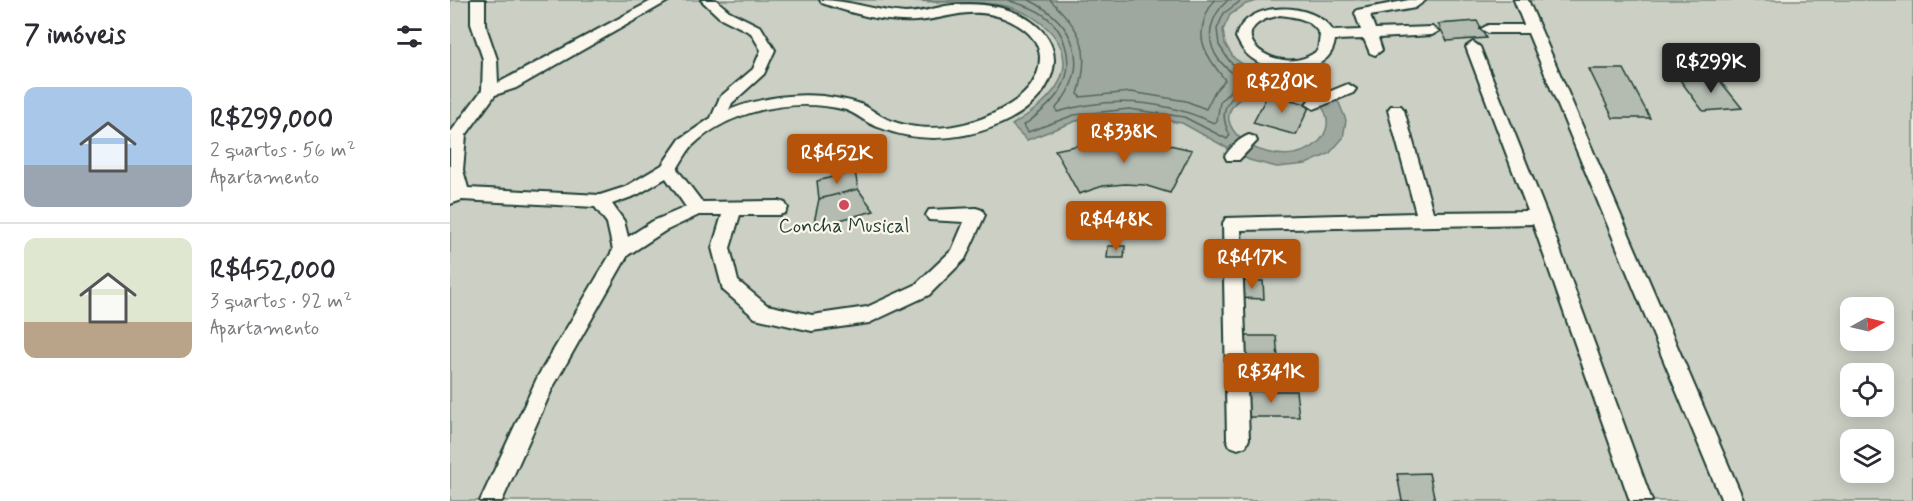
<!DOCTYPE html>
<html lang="pt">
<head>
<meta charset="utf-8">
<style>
  body { margin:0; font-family:Mynerve,sans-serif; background:#f2f2f3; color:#2b2b33; height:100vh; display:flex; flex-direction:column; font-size:22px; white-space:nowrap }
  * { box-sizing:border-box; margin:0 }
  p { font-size:20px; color:#7c7c81 }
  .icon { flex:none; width:33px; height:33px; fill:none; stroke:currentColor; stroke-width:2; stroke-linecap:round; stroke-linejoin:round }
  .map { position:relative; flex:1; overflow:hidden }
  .details { display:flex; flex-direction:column; background:#fff; width:450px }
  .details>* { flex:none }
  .needle { width:39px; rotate:82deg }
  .controls { position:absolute; left:1390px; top:297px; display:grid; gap:12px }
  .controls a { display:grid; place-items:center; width:54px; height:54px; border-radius:12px; background:#fff; box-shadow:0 3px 15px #0003; font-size:30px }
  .price { position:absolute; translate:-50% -51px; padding:0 14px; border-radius:6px; background:#b45309; color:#fff; font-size:20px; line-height:39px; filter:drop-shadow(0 2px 3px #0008) }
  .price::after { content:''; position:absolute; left:50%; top:36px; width:18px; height:14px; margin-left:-9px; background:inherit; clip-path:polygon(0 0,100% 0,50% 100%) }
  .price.active { background:#222; color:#fff }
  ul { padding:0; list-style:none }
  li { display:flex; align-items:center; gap:18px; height:150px; padding:0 24px }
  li+li { border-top:2px solid #e1e1e2 }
  li span { display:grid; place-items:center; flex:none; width:168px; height:120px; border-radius:12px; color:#555 }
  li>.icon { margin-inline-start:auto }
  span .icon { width:72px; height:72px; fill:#fffc; stroke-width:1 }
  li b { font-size:26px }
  h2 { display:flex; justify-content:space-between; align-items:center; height:72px; padding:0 24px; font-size:26px }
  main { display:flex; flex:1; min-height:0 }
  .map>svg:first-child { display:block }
</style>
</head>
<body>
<main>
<section class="details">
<h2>7 imóveis<svg class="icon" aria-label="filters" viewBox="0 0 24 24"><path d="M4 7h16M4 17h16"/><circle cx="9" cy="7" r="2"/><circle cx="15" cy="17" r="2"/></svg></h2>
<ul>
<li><span style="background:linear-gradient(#a9c7e8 65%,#9aa5b1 0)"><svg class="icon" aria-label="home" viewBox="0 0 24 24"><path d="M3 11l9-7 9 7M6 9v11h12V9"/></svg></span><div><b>R$299,000</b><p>2 quartos · 56 m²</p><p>Apartamento</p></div></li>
<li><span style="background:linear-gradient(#dfe7d0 70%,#b9a48a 0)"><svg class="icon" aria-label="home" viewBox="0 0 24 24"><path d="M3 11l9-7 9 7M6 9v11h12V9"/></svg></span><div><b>R$452,000</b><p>3 quartos · 92 m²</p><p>Apartamento</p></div></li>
</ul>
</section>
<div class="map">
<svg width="1463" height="501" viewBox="0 0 1463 501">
  <rect width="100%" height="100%" fill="#eeece1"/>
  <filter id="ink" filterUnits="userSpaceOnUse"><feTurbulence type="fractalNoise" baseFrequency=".0167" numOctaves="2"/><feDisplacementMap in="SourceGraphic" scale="12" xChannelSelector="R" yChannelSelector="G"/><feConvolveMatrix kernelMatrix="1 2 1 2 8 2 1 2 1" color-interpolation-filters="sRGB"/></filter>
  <g filter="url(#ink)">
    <path fill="#cbcfc4" stroke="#75867c" stroke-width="1.5" fill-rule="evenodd" d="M0,0H1463V501H0ZM1401,308H1434V340H1401ZM1401,374H1434V406H1401ZM1401,440H1434V472H1401Z"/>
    <path fill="#9fa89f" stroke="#6c7d74" stroke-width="1.5" fill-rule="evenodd" d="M459,0H811L796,4L780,15L773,30L775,44L784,58L800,69L822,76L854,79L874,89L889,103L896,120L893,138L879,154L856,164L827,167L799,160L732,123L679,115L626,121L577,140L562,125C579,114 596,103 607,86C630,47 590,14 556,6C525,0 490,4 459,0ZM826,86C910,97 879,169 816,152C807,149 799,147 792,140C758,110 797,89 826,86Z"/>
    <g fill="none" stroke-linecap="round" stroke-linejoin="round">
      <path stroke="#52685f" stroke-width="1.5" d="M558,0C568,4 579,6 589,12C615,27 626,62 611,89C602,104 588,115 574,125L578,132L624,115L679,109L734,117L777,139L780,135C763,104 786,94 808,80L780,62L769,45L767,29L774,13L792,0
        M579,0C626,23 642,66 606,108L607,112C661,96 714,100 764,123L767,121L770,102L790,80C784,73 775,68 769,60C754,40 760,16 778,0
        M600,0C633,31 641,50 628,94L630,97L681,92L736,101L756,109L765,91L775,80C752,50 742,34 764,0"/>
    </g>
    <path fill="#b4bbb0" stroke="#1f3d34" stroke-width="1.5" d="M1027,21L1036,38L997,41L988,24Z
      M1139,69H1174L1200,118H1163Z
      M1267,77L1292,108L1253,111L1230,80Z
      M818,94L860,105L846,135L803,123Z
      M665,138H688L742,150L720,193L694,185L675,184L653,186L629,194L605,150Z
      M405,171L408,189L369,199L367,181Z
      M408,189L424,211L363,227L369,199Z
      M788,244H812V261L788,260Z
      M658,246H675L674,258H657Z
      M789,281H813L814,299L790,298Z
      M796,336H826L828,358L796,357Z
      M793,391H846L849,417H795Z
      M979,473L985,501H952L947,474Z"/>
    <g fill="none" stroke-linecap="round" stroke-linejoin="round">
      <g stroke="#1f3d34" stroke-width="4">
        <path id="pedestrian" d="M21,0H35V24L47,59L48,83L203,0H220L66,88L45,95L16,135L13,170L18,188L150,195L175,187L212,165L230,139L261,118L270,97L303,69L311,50L301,33L269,17L251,0H266L279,11L311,27L325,50L314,74L282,103L279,110C310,98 340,93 373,96C386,98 401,100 413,105C421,109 428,115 437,119C476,136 525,127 559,105C577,94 590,79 590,57C589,38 572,26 556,19C520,5 499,19 466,21C434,23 401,13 372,3L370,0C399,0 426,11 455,13C469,13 482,9 495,6C527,1 570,5 593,32C602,43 606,55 603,69C597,98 569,117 543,127C507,141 464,142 428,127C416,123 407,114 396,110C346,97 279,109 242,146C236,153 232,161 227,169L252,202L329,201L335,203L338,208L335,213L329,215H290L280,248L288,281L317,305L362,315L417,307L465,285L502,250L514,222L479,220L476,215L479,210L526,208L532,210L535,215L515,259L479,295L419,323L362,331L305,318L273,290L262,248L272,215H249L215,231L178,255L103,387L52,501H30L88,376L163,250L157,223L145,207L12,200L0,204V133L32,90L33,59L21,24ZM216,178L236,207L203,221L178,237L174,221L162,204L187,195Z
          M959,0H976L965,8L920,16L925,29L982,27L989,31L982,35L928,38L932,50L925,55L920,53L914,39L885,40C881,76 826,76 803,59C795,54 791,47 786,37C795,0 864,0 883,31L911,30L905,13L907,10ZM830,15C846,17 862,19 870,35L868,50C835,79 776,40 812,21C817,18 825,17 830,15Z
          M1064,0H1078L1294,501H1272L1078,33H1038L1031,29L1038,25H1074Z
          M1023,42L1030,47L1098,217L1202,501H1180L1083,224L791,230L799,439L796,446L788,449L780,446L777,439L773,223L776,218L966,213L938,110L941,106H951L954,110L983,212L1078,211L1016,47Z
          M898,84L906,89L903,93L864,109L856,104L859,100Z
          M799,135L805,137L807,141L789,160H777L775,156C780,148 790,138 799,135Z"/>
      </g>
      <use href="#pedestrian" fill="#fbf7ec" fill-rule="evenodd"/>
    </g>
  </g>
  <circle fill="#d1495b" stroke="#fbf7ec" stroke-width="2" cx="394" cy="205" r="6"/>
  <g text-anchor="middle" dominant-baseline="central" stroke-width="4.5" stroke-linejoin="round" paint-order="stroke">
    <g font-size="20" fill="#1f3d34" stroke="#fbf7ec">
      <text x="394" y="226">Concha Musical</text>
    </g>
  </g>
</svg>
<div class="controls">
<a><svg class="needle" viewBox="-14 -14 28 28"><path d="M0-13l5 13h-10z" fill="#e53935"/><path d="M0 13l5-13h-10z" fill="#7c7c81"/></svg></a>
<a><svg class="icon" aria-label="locate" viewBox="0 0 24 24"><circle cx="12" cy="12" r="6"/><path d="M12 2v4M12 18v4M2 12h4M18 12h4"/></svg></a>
<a><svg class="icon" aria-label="layers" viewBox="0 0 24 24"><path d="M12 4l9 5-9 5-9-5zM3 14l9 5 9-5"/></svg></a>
</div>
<b class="price active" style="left:1261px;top:94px">R$299K</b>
<b class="price" style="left:832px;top:114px">R$280K</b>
<b class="price" style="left:674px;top:164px">R$338K</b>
<b class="price" style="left:387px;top:185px">R$452K</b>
<b class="price" style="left:666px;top:252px">R$448K</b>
<b class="price" style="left:802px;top:290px">R$417K</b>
<b class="price" style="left:821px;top:404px">R$341K</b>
</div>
</main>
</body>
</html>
